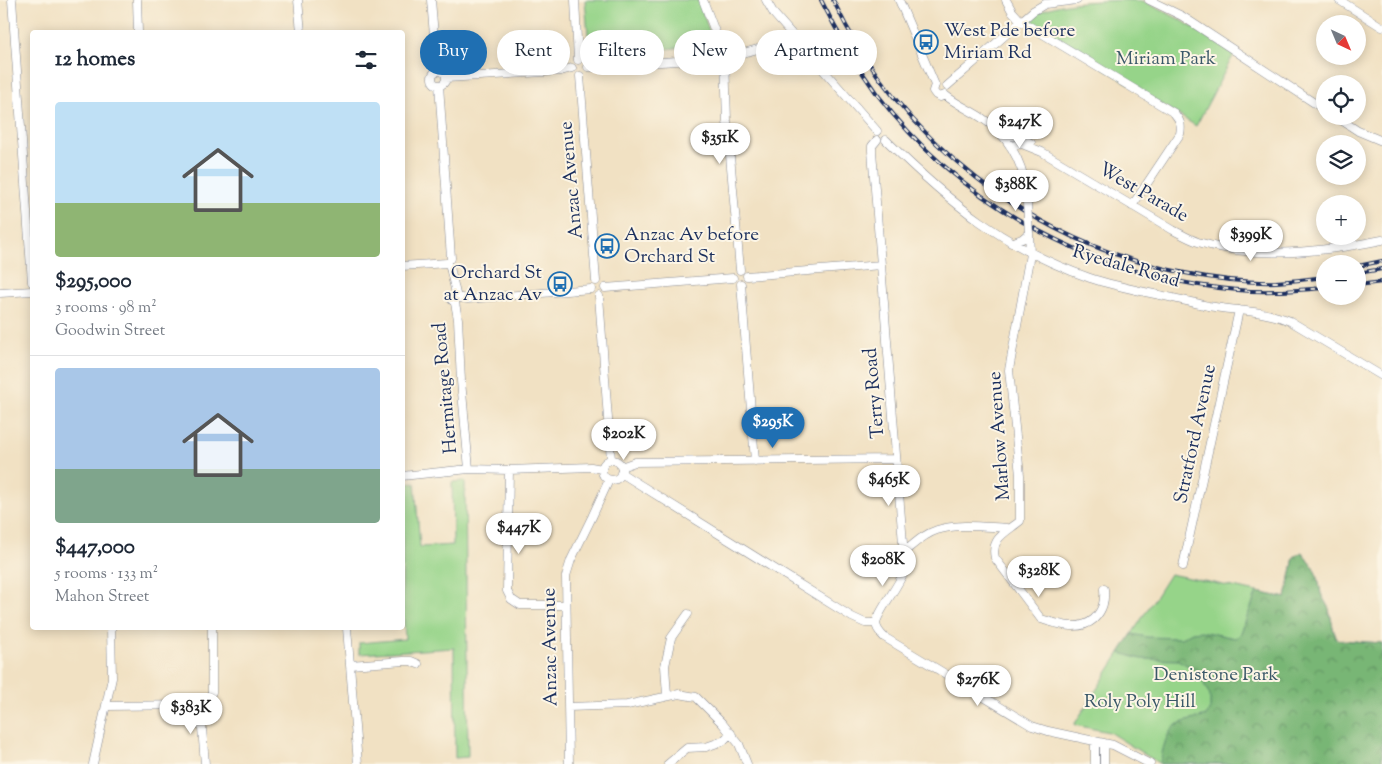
<!DOCTYPE html>
<html lang="en">
<head>
<meta charset="utf-8">
<style>
  body { margin:0; font-family:"Sorts Mill Goudy",serif; background:#f6f6f7; color:#1f2937; height:100vh; display:flex; flex-direction:column; font-size:19px; white-space:nowrap }
  * { box-sizing:border-box; margin:0 }
  p { font-size:16px; color:#747a83 }
  .icon { flex:none; width:28px; height:28px; fill:none; stroke:currentColor; stroke-width:2; stroke-linecap:round; stroke-linejoin:round }
  .map { position:relative; flex:1; overflow:hidden }
  .drawer { position:absolute; left:30px; top:30px; width:375px; height:600px; display:flex; flex-direction:column; background:#fff; border-radius:5px; box-shadow:0 2px 12px #0003 }
  .drawer>* { flex:none }
  .banner { position:absolute; left:420px; top:30px; width:475px; height:45px; display:flex; gap:10px }
  .needle { width:32px; rotate:136deg }
  .tools { position:absolute; left:1316px; top:15px; display:grid; gap:10px }
  .tools a { display:grid; place-items:center; width:50px; height:50px; border-radius:50%; background:#fff; box-shadow:0 2px 12px #0003; font-size:25px }
  .price { position:absolute; translate:-50% -42px; padding:0 11px; border-radius:18px; background:#fff; color:#222; font-size:16px; line-height:32px; filter:drop-shadow(0 1px 2px #0008) }
  .price::after { content:''; position:absolute; left:50%; top:30px; width:15px; height:11px; margin-left:-8px; background:inherit; clip-path:polygon(0 0,100% 0,50% 100%) }
  .price.active { background:#1f6fb2; color:#fff }
  ul { padding:0; list-style:none }
  li { display:grid; align-content:center; gap:10px; height:265px; padding:0 25px }
  li+li { border-top:1px solid #e0e1e3 }
  li span { display:grid; place-items:center; height:155px; border-radius:5px; color:#555 }
  li>.icon { margin-inline-start:auto }
  span .icon { width:90px; height:90px; fill:#fffc; stroke-width:1 }
  li b { font-size:21px }
  h2 { display:flex; justify-content:space-between; align-items:center; height:60px; padding:0 25px; font-size:21px }
  .chip { padding:0 18px; border-radius:22px; background:#fff; box-shadow:0 2px 12px #0003; font-size:18px; line-height:45px }
  .chip.active { background:#1f6fb2; color:#fff }
  .map>svg:first-child { display:block }
</style>
</head>
<body>
<div class="map">
<svg width="1382" height="764" viewBox="0 0 1382 764">
  <defs>
    <pattern id="forest-crowns" width="20" height="18" patternUnits="userSpaceOnUse" patternTransform="scale(1.25)"><rect width="20" height="18" fill="#78b675"/><path d="M2 6a3 3 0 1 1 6 0M12 15a3 3 0 1 1 6 0" fill="none" stroke="#629463"/></pattern>
  </defs>
  <rect width="100%" height="100%" fill="#fcf5e5"/>
  <filter id="ink" filterUnits="userSpaceOnUse"><feTurbulence type="fractalNoise" baseFrequency=".02" numOctaves="2"/><feDisplacementMap in="SourceGraphic" scale="10" xChannelSelector="R" yChannelSelector="G"/><feConvolveMatrix kernelMatrix="1 2 1 2 8 2 1 2 1" color-interpolation-filters="sRGB"/></filter>
  <filter id="wash" filterUnits="userSpaceOnUse"><feTurbulence type="fractalNoise" baseFrequency=".0096" numOctaves="4" result="noise"/><feDisplacementMap in="SourceGraphic" scale="20" xChannelSelector="R" yChannelSelector="G"/><feGaussianBlur stdDeviation="1.12" result="paint"/><feColorMatrix in="noise" values="0 0 0 0 0 0 0 0 0 0 0 0 0 0 0 0 0 1.4 0 .05"/><feComposite in="paint" operator="in"/></filter>
  <g filter="url(#wash)">
    <rect width="100%" height="100%" fill="#f1e1c3"/>
    <path fill="#96d489" stroke="#588274" d="M585,0H698L714,44L590,57Z
      M1122,0L1143,1L1181,20L1234,54L1196,126L1028,20C1049,0 1094,2 1122,0Z
      M566,41L568,59L556,60L554,42Z
      M465,481L468,757L455,758L454,648L359,654V643L405,639L402,591L403,484L415,483L420,547L453,545L452,482Z
      M1302,552L1312,565L1318,578L1321,594L1329,609L1334,632L1338,640L1382,643V764H1160L1109,732L1074,725L1170,574L1286,598L1294,557Z"/>
    <path fill="url(#forest-crowns)" stroke="#4a726a" d="M1302,552L1312,565L1318,578L1321,594L1329,609L1334,632L1338,640L1382,643V764H1160C1162,752 1166,730 1178,724C1187,720 1197,719 1206,716L1210,710V696L1201,678L1192,668L1178,660L1141,659L1120,653L1132,634L1147,637L1181,638L1192,632L1201,631L1235,638L1240,635L1257,592L1286,598L1294,557Z"/>
  </g>
  <g filter="url(#ink)">
    <g fill="none" stroke-linecap="round" stroke-linejoin="round">
      <g stroke="#868890" stroke-width="9">
        <path id="minor" d="M12,0L32,282
          M137,0L138,32
          M298,0L301,32
          M431,0L437,71
          M575,0L578,60
          M703,0L725,58L727,121L740,270
          M766,0L774,14L877,131
          M899,0L935,85
          M1006,0L1012,11L1021,21L1174,113C1180,120 1182,125 1180,134L1132,206
          M1149,0L1182,16L1325,110
          M1339,0L1382,27
          M588,67L608,68L645,63L725,58L776,44L792,35
          M432 78a7 7 0 1 1 14 0a7 7 0 1 1-14 0Z
          M580,76L596,281
          M446,78L561,71L572,68
          M439,85L451,258
          M935,85L933,91L936,95L940,97L945,95
          M947,86L1033,11L1045,4L1077,0
          M945,95C956,104 970,110 982,118C1007,134 1022,160 1026,189
          M1335,116L1358,131L1382,141
          M1002,135L1019,137L1031,143
          M877,140L872,146V151L905,569C900,585 878,611 876,623C876,629 881,634 884,637L1032,726L1048,731L1113,745L1150,764
          M886,140C950,203 1004,248 1090,278C1120,288 1152,293 1182,300C1191,302 1200,304 1208,306C1236,311 1263,310 1290,321L1382,376
          M1010,146L1022,144L1042,152L1173,230C1181,234 1189,239 1198,242C1257,260 1322,252 1382,240
          M1029,233L1030,254L1009,370L1020,475V521C1007,532 990,538 995,558L1041,619C1058,624 1079,632 1094,619C1103,610 1105,601 1104,589
          M1011,243L1022,239L1029,233
          M402,266L447,263
          M450,267L456,294
          M747,276L881,265
          M741,284L755,461
          M605,288L733,278
          M0,293L32,291
          M456,294L452,296L451,299L455,303L458,319L461,381L469,469
          M599,296L611,460
          M461,298L468,299L591,289
          M602 470a10 10 0 1 1 20 0a10 10 0 1 1-20 0Z
          M621,467L635,462L896,459
          M509,470L507,591L511,599L520,605H566
          M621,473L852,617L865,623H876
          M402,476L469,469L509,470L591,467L602,469
          M904,552C914,544 924,534 937,530C960,523 984,527 1007,528
          M1183,566L1239,310
          M347,628L358,764
          M350,665L404,661H411L418,664
          M667,695L665,666L671,638L688,614
          M200,704L205,764
          M106,706L193,705L208,700L212,692V628
          M568,707L627,705L679,694L696,697L722,723L739,744L747,764
          M1095,741V764
          M93,764L112,678L111,628
          M569,764L566,576L571,560L592,517L609,480
          M668,764L687,748L706,747L723,741L731,733
          M1104,764V743"/>
      </g>
      <use href="#minor" stroke="#fff" stroke-width="8"/>
      <g stroke="#1b2f5e" stroke-width="4">
        <path id="rail" d="M821,0C837,32 856,65 877,94C962,207 1098,278 1238,290C1267,293 1296,290 1325,288
          M833,0C900,141 1033,244 1185,273C1215,279 1246,283 1276,282C1292,281 1309,279 1325,277
          M1358,266L1382,261
          M1358,273L1382,269
          M1358,285L1382,282"/>
      </g>
      <use href="#rail" stroke="#fcf5e5" stroke-width="2" stroke-dasharray="5.5" stroke-linecap="butt"/>
      <g stroke="#868890" stroke-width="9" stroke-linecap="butt">
        <path id="minor-bridge" d="M1026,189L1029,233"/>
      </g>
      <use href="#minor-bridge" stroke="#fff" stroke-width="8"/>
    </g>
  </g>
  <defs>
    <g id="bus-ring" transform="scale(1.25)"><circle r="9.5" fill="#fcf5e5" stroke="#1f6fb2" stroke-width="1.5"/><path d="M-5-6H5V4H4V6H2V4H-2V6H-4V4H-5ZM-3.5-4V0h7V-4ZM-3.5 1.2v1.5H-2V1.2ZM2 1.2v1.5H3.5V1.2Z" fill="#1f6fb2"/></g>
  </defs>
  <g fill-rule="evenodd">
    <use href="#bus-ring" x="926" y="42"/>
    <use href="#bus-ring" x="607" y="246"/>
    <use href="#bus-ring" x="560" y="284"/>
  </g>
  <g text-anchor="middle" dominant-baseline="central" stroke-width="4" stroke-linejoin="round" paint-order="stroke">
    <g font-size="19" fill="#1b2f5e" stroke="#fcf5e5" text-anchor="start">
      <text x="944" y="31">West Pde before<tspan x="944" dy="22">Miriam Rd</tspan></text>
      <text x="624" y="235">Anzac Av before<tspan x="624" dy="22">Orchard St</tspan></text>
      <text x="542" y="273" text-anchor="end">Orchard St<tspan x="542" dy="22">at Anzac Av</tspan></text>
    </g>
    <g font-size="19" fill="#3a5869" stroke="#fcf5e5">
      <text x="1166" y="59">Miriam Park</text>
      <text x="1216" y="675">Denistone Park</text>
      <text x="1140" y="702">Roly Poly Hill</text>
    </g>
    <g font-size="19" fill="#1b2f5e" stroke="#fcf5e5">
      <text transform="translate(572 180) rotate(-95)">Anzac Avenue</text>
      <text transform="translate(1143 193) rotate(30)">West Parade</text>
      <text transform="translate(1126 267) rotate(16)">Ryedale Road</text>
      <text transform="translate(446 388) rotate(-95)">Hermitage Road</text>
      <text transform="translate(875 393) rotate(-95)">Terry Road</text>
      <text transform="translate(1196 434) rotate(-78)">Stratford Avenue</text>
      <text transform="translate(1000 436) rotate(-94)">Marlow Avenue</text>
      <text transform="translate(551 647) rotate(-91)">Anzac Avenue</text>
    </g>
  </g>
</svg>
<div class="tools">
<a><svg class="needle" viewBox="-14 -14 28 28"><path d="M0-13l5 13h-10z" fill="#e53935"/><path d="M0 13l5-13h-10z" fill="#747a83"/></svg></a>
<a><svg class="icon" aria-label="locate" viewBox="0 0 24 24"><circle cx="12" cy="12" r="6"/><path d="M12 2v4M12 18v4M2 12h4M18 12h4"/></svg></a>
<a><svg class="icon" aria-label="layers" viewBox="0 0 24 24"><path d="M12 4l9 5-9 5-9-5zM3 14l9 5 9-5"/></svg></a>
<a>+</a>
<a>−</a>
</div>
<b class="price" style="left:1020px;top:149px">$247K</b>
<b class="price" style="left:720px;top:165px">$351K</b>
<b class="price" style="left:1016px;top:212px">$388K</b>
<b class="price" style="left:1251px;top:262px">$399K</b>
<b class="price active" style="left:773px;top:449px">$295K</b>
<b class="price" style="left:624px;top:461px">$202K</b>
<b class="price" style="left:889px;top:507px">$465K</b>
<b class="price" style="left:519px;top:555px">$447K</b>
<b class="price" style="left:883px;top:587px">$208K</b>
<b class="price" style="left:1039px;top:598px">$328K</b>
<b class="price" style="left:978px;top:707px">$276K</b>
<b class="price" style="left:191px;top:735px">$383K</b>
<div class="banner">
<a class="chip active">Buy</a>
<a class="chip">Rent</a>
<a class="chip">Filters</a>
<a class="chip">New</a>
<a class="chip">Apartment</a>
</div>
<section class="drawer">
<h2>12 homes<svg class="icon" aria-label="filters" viewBox="0 0 24 24"><path d="M4 7h16M4 17h16"/><circle cx="9" cy="7" r="2"/><circle cx="15" cy="17" r="2"/></svg></h2>
<ul>
<li><span style="background:linear-gradient(#bfe0f5 65%,#8fb573 0)"><svg class="icon" aria-label="home" viewBox="0 0 24 24"><path d="M3 11l9-7 9 7M6 9v11h12V9"/></svg></span><div><b>$295,000</b><p>3 rooms · 98 m²</p><p>Goodwin Street</p></div></li>
<li><span style="background:linear-gradient(#a9c7e8 65%,#7fa58c 0)"><svg class="icon" aria-label="home" viewBox="0 0 24 24"><path d="M3 11l9-7 9 7M6 9v11h12V9"/></svg></span><div><b>$447,000</b><p>5 rooms · 133 m²</p><p>Mahon Street</p></div></li>
</ul>
</section>
</div>
</body>
</html>
